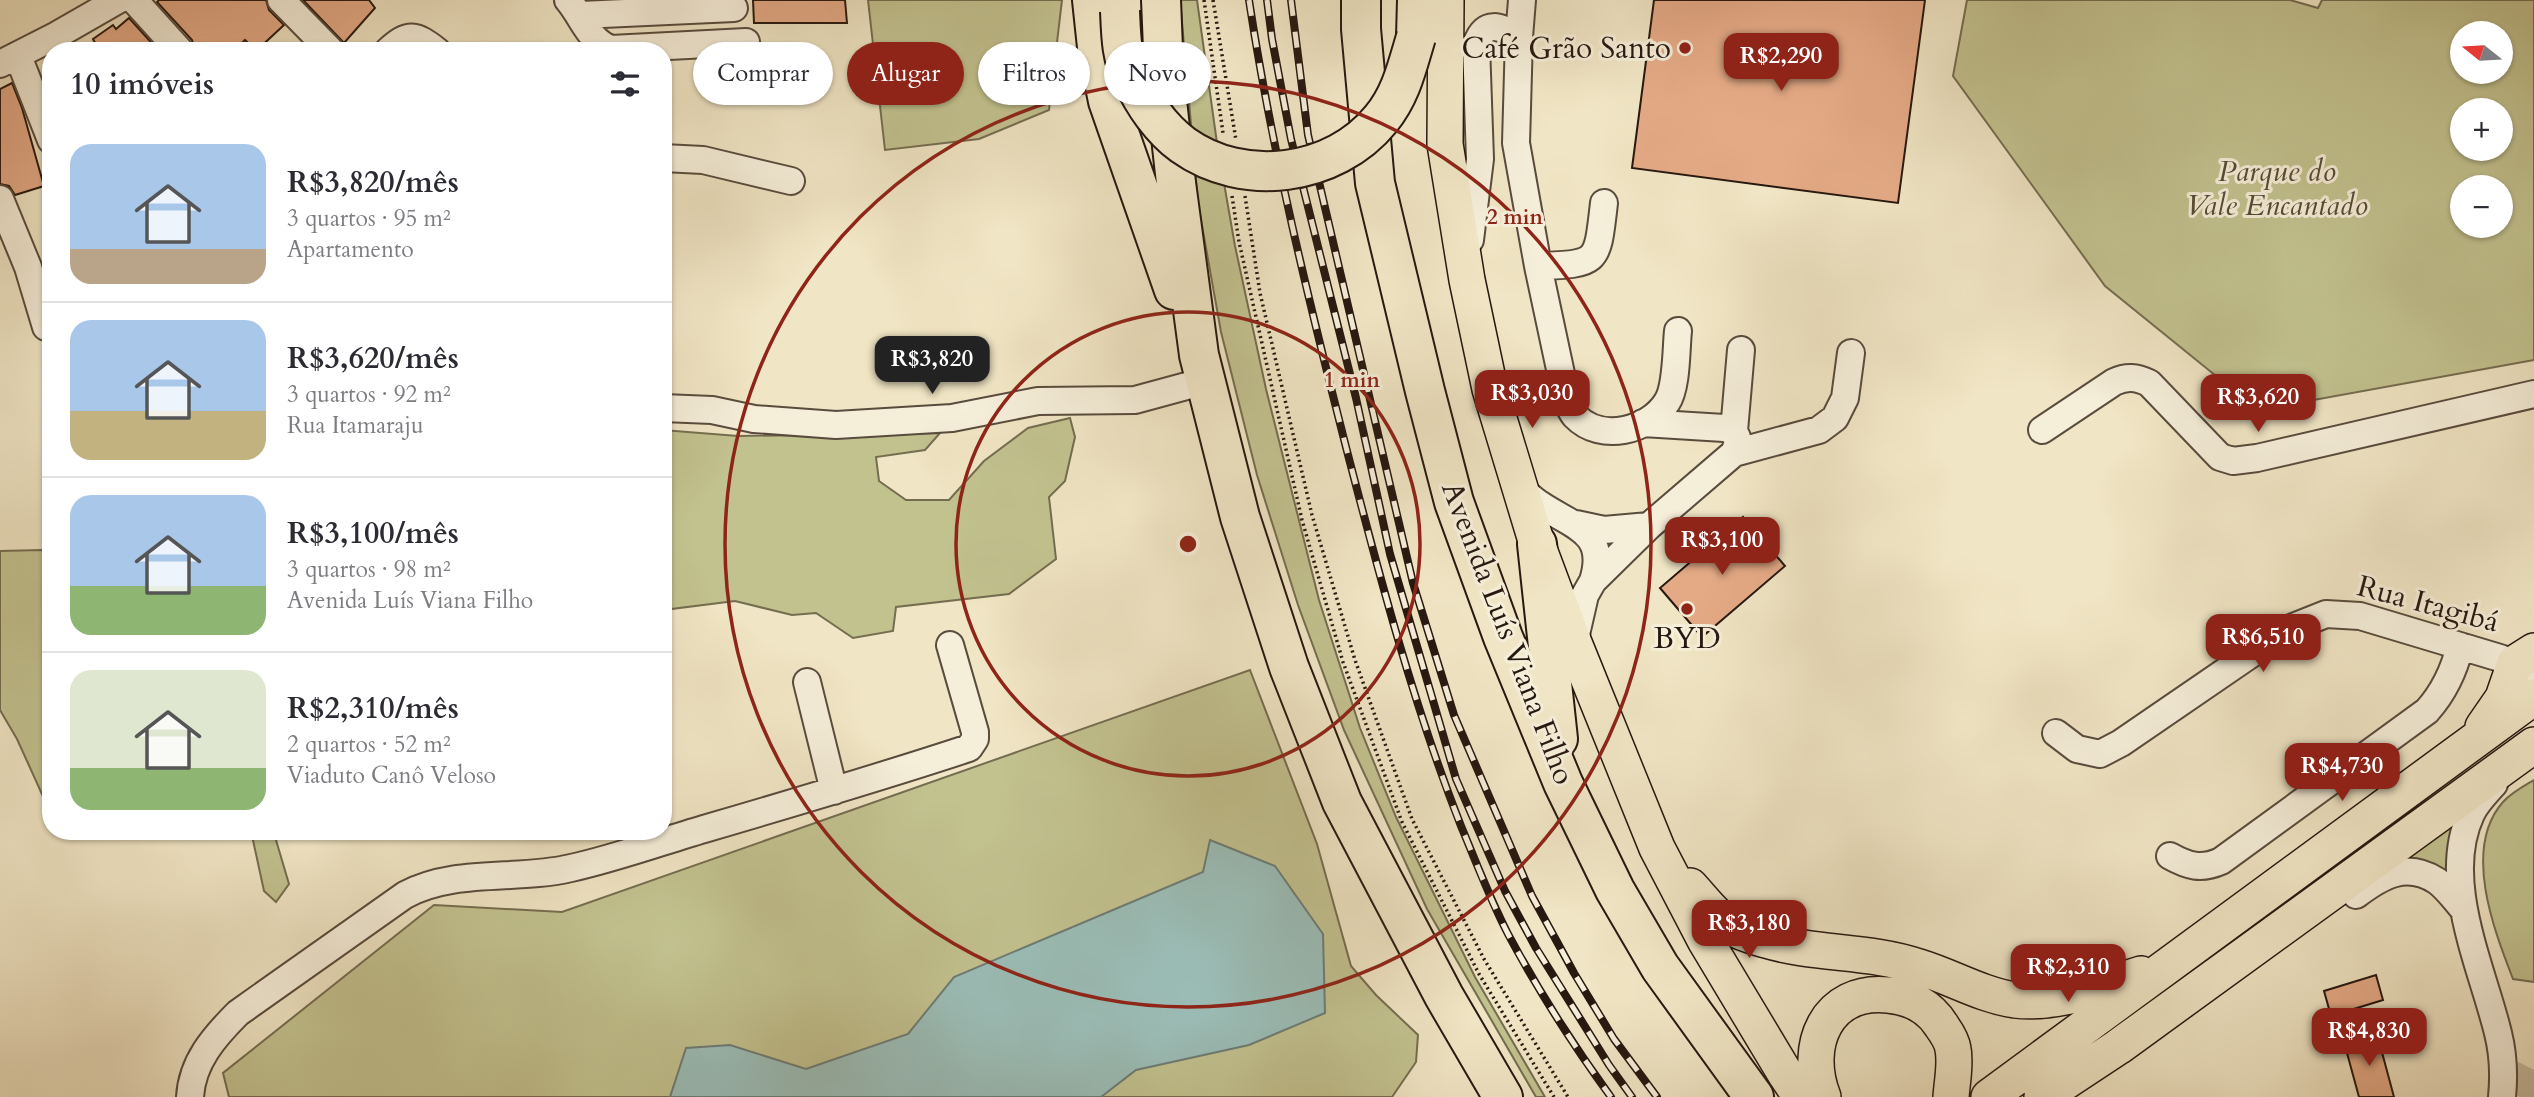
<!DOCTYPE html>
<html lang="pt">
<head>
<meta charset="utf-8">
<style>
  body { margin:0; font-family:Cardo,serif; background:#f2f2f3; color:#2b2b33; height:100vh; display:flex; flex-direction:column; font-size:26px; white-space:nowrap }
  * { box-sizing:border-box; margin:0 }
  p { font-size:23px; color:#7c7c81 }
  .icon { flex:none; width:38px; height:38px; fill:none; stroke:currentColor; stroke-width:2; stroke-linecap:round; stroke-linejoin:round }
  .map { position:relative; flex:1; overflow:hidden }
  .side { position:absolute; left:42px; top:42px; width:630px; height:798px; display:flex; flex-direction:column; background:#fff; border-radius:28px; box-shadow:0 2px 5px #0004 }
  .side>* { flex:none }
  .top-card { position:absolute; left:693px; top:42px; width:665px; height:63px; display:flex; gap:14px }
  .needle { width:46px; rotate:288deg }
  .controls { position:absolute; left:2450px; top:21px; display:grid; gap:14px }
  .controls a { display:grid; place-items:center; width:63px; height:63px; border-radius:50%; background:#fff; box-shadow:0 2px 5px #0004; font-size:35px }
  .price { position:absolute; translate:-50% -60px; padding:0 16px; border-radius:14px; background:#8f2418; color:#fff; font-size:23px; line-height:46px; filter:drop-shadow(0 2px 4px #0008) }
  .price::after { content:''; position:absolute; left:50%; top:42px; width:21px; height:16px; margin-left:-10px; background:inherit; clip-path:polygon(0 0,100% 0,50% 100%) }
  .price.active { background:#222; color:#fff }
  ul { padding:0; list-style:none }
  li { display:flex; align-items:center; gap:21px; height:175px; padding:0 28px }
  li+li { border-top:2px solid #e1e1e2 }
  li span { display:grid; place-items:center; flex:none; width:196px; height:140px; border-radius:21px; color:#555 }
  li>.icon { margin-inline-start:auto }
  span .icon { width:84px; height:84px; fill:#fffc; stroke-width:1 }
  li b { font-size:30px }
  h2 { display:flex; justify-content:space-between; align-items:center; height:84px; padding:0 28px; font-size:30px }
  .tag { padding:0 24px; border-radius:32px; background:#fff; box-shadow:0 2px 5px #0004; font-size:24px; line-height:63px }
  .tag.active { background:#8f2418; color:#fff }
  .map>svg:first-child { display:block }
</style>
</head>
<body>
<div class="map">
<svg width="2534" height="1097" viewBox="0 0 2534 1097">
  <rect width="100%" height="100%" fill="#f0e5c4"/>
  <filter id="stains"><feTurbulence type="fractalNoise" baseFrequency=".00286" numOctaves="4"/><feColorMatrix values="0 0 0 0 .2 0 0 0 0 .09 0 0 0 0 .02 0 0 0 .5 -.17"/></filter>
  <radialGradient id="worn" r=".72"><stop offset=".6" stop-color="#630" stop-opacity="0"/><stop offset="1" stop-color="#630" stop-opacity=".3"/></radialGradient>
  <path fill="#c2c28f" stroke="#746d50" stroke-width="2" fill-rule="evenodd" d="M868,0H1062L1049,110L979,139L885,150Z
    M1180,0H1197L1217,143L1235,246L1266,389L1319,600L1360,728L1396,817L1475,977L1545,1097H1536L1427,909L1344,730L1298,605L1257,475L1221,332L1198,203Z
    M1967,0H2290L2318,8L2322,0H2534V360L2258,410L2105,286L1953,76ZM2462,33H2501V72H2462ZM2462,110H2501V149H2462ZM2501,187V226H2462V187Z
    M1070,418L1075,437L1065,481L1049,497L1056,559L1009,594L896,607L893,631L853,638L816,613L792,615L735,601L663,610V430L738,436L940,433L925,450L876,457L879,481L906,500H949L984,461L1028,428Z
    M41,550L51,551V814L17,739L0,710V551Z
    M1250,670L1317,844L1351,966L1376,995L1418,1035L1416,1062L1392,1097H229L223,1073L434,905L562,912Z
    M2534,780V982L2513,979C2494,930 2462,848 2503,802C2511,793 2524,786 2534,780Z
    M2466,808L2455,885L2402,864L2428,837Z
    M251,831H275L276,840L289,884L276,902L264,891Z"/>
  <path fill="#9bbeb8" stroke="#6d7c75" stroke-width="2" d="M1210,840L1275,866L1323,934L1325,1013L1249,1045L1136,1070L1101,1097H670L686,1048L730,1045L806,1069L908,1034L954,977L1203,872Z"/>
  <path fill="#e4aa86" stroke="#271810" stroke-width="2" d="M159,0H266L269,10L284,25L256,51L245,40L234,51H195L192,40L157,2Z
    M303,0H369L375,8L344,43Z
    M753,0H845L847,23H754Z
    M1654,0H1925L1898,203L1632,168Z
    M129,18L159,51H99L93,39L113,25L116,29Z
    M12,83L22,108L44,186L15,195L9,186L0,184V89Z
    M1743,517L1785,566L1702,637L1660,588Z
    M2376,975L2383,1000L2331,1016L2324,991Z
    M2372,1035L2375,1046L2380,1045L2394,1097H2359L2344,1042Z"/>
  <g fill="none" stroke-linecap="round" stroke-linejoin="round">
    <path stroke="#c8bca0" stroke-width="35" stroke-dasharray="35 18" stroke-linecap="butt" d="M2520,1097L2534,1070"/>
    <g stroke="#594b3d" stroke-width="30">
      <path id="minor" d="M134,0L180,51
        M281,0L331,51
        M568,0C583,18 589,41 611,49L746,42
        M581,15L734,8
        M1519,37L1522,0
        M388,51C409,32 415,34 437,51
        M18,56L51,140
        M0,64L57,35L118,0
        M663,158L703,160L791,181
        M0,199L28,267L46,327
        M1470,240L1480,159L1476,45C1485,19 1499,26 1519,37L1516,143L1538,266L1567,402C1569,406 1572,413 1575,416C1601,443 1649,431 1667,402C1677,387 1676,349 1678,331
        M1538,266C1599,264 1597,264 1604,203
        M663,408L712,410L754,419L836,425L952,418L1038,401L1135,400L1205,381
        M1643,423L1724,428C1739,432 1740,440 1734,453
        M2042,430L2114,382C2127,376 2136,377 2149,383L2220,457L2233,461L2257,458L2534,394
        M1734,431L1741,350
        M1520,488C1527,494 1533,500 1541,505C1574,527 1608,532 1593,581
        M1576,524L1604,530L1649,526
        M1574,643L1585,595L1593,581L1649,526L1734,453L1819,430L1835,418L1845,398L1851,353
        M807,682L834,791
        M2056,733L2077,749L2100,754L2121,743L2286,630L2326,614L2360,616L2500,658L2530,669
        M2494,784C2486,793 2476,803 2471,814C2440,880 2482,967 2498,1033C2503,1053 2504,1077 2502,1097
        M2170,856C2188,866 2201,870 2221,861L2427,711C2444,692 2454,671 2460,646
        M2356,895C2381,876 2406,861 2437,881C2447,888 2456,901 2464,910
        M190,1097C192,1062 214,1037 238,1013L405,895C455,868 517,881 571,868C616,858 660,842 704,829C793,803 881,777 969,748L975,739V732L950,645"/>
    </g>
    <g stroke="#271810" stroke-width="38">
      <path id="major" d="M1446,0L1445,144L1467,280L1490,389L1537,544L1574,643L1657,848L1705,940L1786,1075L1801,1097
        M2483,727L2503,698L2515,663L2534,651
        M1690,886C1703,900 1715,917 1731,927C1742,934 1755,937 1766,940C1816,955 1870,950 1919,967C1952,977 1981,995 2015,1000C2058,1005 2100,987 2141,974
        M1823,1097C1803,1046 1826,989 1888,995C1910,997 1929,1006 1941,1025C1946,1032 1952,1041 1953,1049C1956,1064 1952,1082 1951,1097
        M1989,1097L2534,697
        M2042,1097L2118,1047L2534,745"/>
    </g>
    <g stroke="#271810" stroke-width="42">
      <path id="highway" d="M1092,0L1097,47L1108,101L1174,290
        M1161,0L1164,73L1176,183L1199,355L1240,517L1289,667L1342,802L1444,996L1503,1097
        M1361,0V29L1375,183L1425,391L1454,502L1503,637L1563,783L1615,890L1660,967L1754,1097
        M1416,37L1417,0
        M1537,544L1558,739"/>
    </g>
    <path stroke="#271810" stroke-width="3.5" stroke-dasharray="2 3.5" stroke-linecap="butt" d="M1204,0L1223,133
      M1213,0L1236,140
      M1232,196L1239,242L1302,520L1343,662L1402,822L1479,974L1554,1097
      M1245,196L1260,293L1312,515L1355,660L1412,819L1484,959L1568,1097"/>
    <use href="#minor" stroke="#f5eed9" stroke-width="26"/>
    <use href="#major" stroke="#f0e5c4" stroke-width="35"/>
    <use href="#highway" stroke="#f0e5c4" stroke-width="38"/>
    <g stroke="#271810" stroke-width="8">
      <path id="rail" d="M1249,0C1272,152 1309,302 1347,451C1380,578 1413,704 1461,826C1476,862 1490,899 1508,934C1538,990 1573,1045 1611,1097
        M1267,0L1272,39L1291,139L1356,398L1390,554L1456,779L1505,891L1536,948L1609,1065L1632,1097
        M1291,0L1308,135L1413,583L1454,715L1532,896L1574,973L1614,1039L1657,1097"/>
    </g>
    <use href="#rail" stroke="#f5eed9" stroke-width="5" stroke-dasharray="16" stroke-linecap="butt"/>
    <g stroke="#271810" stroke-width="42" stroke-linecap="butt">
      <path id="highway-bridge" d="M1120,11C1121,33 1121,58 1132,78C1143,103 1161,129 1183,145C1243,188 1334,177 1381,119C1401,95 1407,67 1416,37"/>
    </g>
    <use href="#highway-bridge" stroke="#f0e5c4" stroke-width="38"/>
  </g>
  <g fill="none" stroke="#8f2418" stroke-width="3.5">
    <circle cx="1188" cy="544" r="232"/>
    <circle cx="1188" cy="544" r="463"/>
  </g>
  <g fill="#8f2418" stroke="#f5eed9" stroke-width="2.5">
    <circle cx="1685" cy="48" r="7"/>
    <circle cx="1687" cy="609" r="7"/>
  </g>
  <g text-anchor="middle" dominant-baseline="central" stroke-width="6" stroke-linejoin="round" paint-order="stroke">
    <g font-size="30" fill="#271810" stroke="#f5eed9" text-anchor="end">
      <text x="1671" y="48">Café Grão Santo</text>
      <text x="1687" y="638" text-anchor="middle">BYD</text>
    </g>
    <g font-size="30" font-style="italic" fill="#564b36" stroke="#f5eed9">
      <text x="2277" y="171">Parque do<tspan x="2277" dy="34">Vale Encantado</tspan></text>
    </g>
    <g font-size="30" fill="#271810" stroke="#f5eed9">
      <text transform="translate(2428 604) rotate(15)">Rua Itagibá</text>
      <text transform="translate(1508 633) rotate(69)">Avenida Luís Viana Filho</text>
    </g>
  </g>
  <circle cx="1188" cy="544" r="10" fill="#8f2418" stroke="#f5eed9" stroke-width="3.5"/>
  <g font-size="21" text-anchor="middle" font-weight="bold" fill="#8f2418" stroke="#f5eed9" stroke-width="6" stroke-linejoin="round" paint-order="stroke">
    <text x="1515" y="224">2 min</text>
    <text x="1352" y="387">1 min</text>
  </g>
  <rect width="100%" height="100%" filter="url(#stains)"/>
  <rect width="100%" height="100%" fill="url(#worn)"/>
</svg>
<div class="controls">
<a><svg class="needle" viewBox="-14 -14 28 28"><path d="M0-13l5 13h-10z" fill="#e53935"/><path d="M0 13l5-13h-10z" fill="#7c7c81"/></svg></a>
<a>+</a>
<a>−</a>
</div>
<b class="price" style="left:1781px;top:93px">R$2,290</b>
<b class="price active" style="left:932px;top:396px">R$3,820</b>
<b class="price" style="left:1532px;top:430px">R$3,030</b>
<b class="price" style="left:2258px;top:434px">R$3,620</b>
<b class="price" style="left:1722px;top:577px">R$3,100</b>
<b class="price" style="left:2263px;top:674px">R$6,510</b>
<b class="price" style="left:2342px;top:803px">R$4,730</b>
<b class="price" style="left:1749px;top:960px">R$3,180</b>
<b class="price" style="left:2068px;top:1004px">R$2,310</b>
<b class="price" style="left:2369px;top:1068px">R$4,830</b>
<div class="top-card">
<a class="tag">Comprar</a>
<a class="tag active">Alugar</a>
<a class="tag">Filtros</a>
<a class="tag">Novo</a>
</div>
<section class="side">
<h2>10 imóveis<svg class="icon" aria-label="filters" viewBox="0 0 24 24"><path d="M4 7h16M4 17h16"/><circle cx="9" cy="7" r="2"/><circle cx="15" cy="17" r="2"/></svg></h2>
<ul>
<li><span style="background:linear-gradient(#a9c7e8 75%,#b9a48a 0)"><svg class="icon" aria-label="home" viewBox="0 0 24 24"><path d="M3 11l9-7 9 7M6 9v11h12V9"/></svg></span><div><b>R$3,820/mês</b><p>3 quartos · 95 m²</p><p>Apartamento</p></div></li>
<li><span style="background:linear-gradient(#a9c7e8 65%,#c2b280 0)"><svg class="icon" aria-label="home" viewBox="0 0 24 24"><path d="M3 11l9-7 9 7M6 9v11h12V9"/></svg></span><div><b>R$3,620/mês</b><p>3 quartos · 92 m²</p><p>Rua Itamaraju</p></div></li>
<li><span style="background:linear-gradient(#a9c7e8 65%,#8fb573 0)"><svg class="icon" aria-label="home" viewBox="0 0 24 24"><path d="M3 11l9-7 9 7M6 9v11h12V9"/></svg></span><div><b>R$3,100/mês</b><p>3 quartos · 98 m²</p><p>Avenida Luís Viana Filho</p></div></li>
<li><span style="background:linear-gradient(#dfe7d0 70%,#8fb573 0)"><svg class="icon" aria-label="home" viewBox="0 0 24 24"><path d="M3 11l9-7 9 7M6 9v11h12V9"/></svg></span><div><b>R$2,310/mês</b><p>2 quartos · 52 m²</p><p>Viaduto Canô Veloso</p></div></li>
</ul>
</section>
</div>
</body>
</html>
